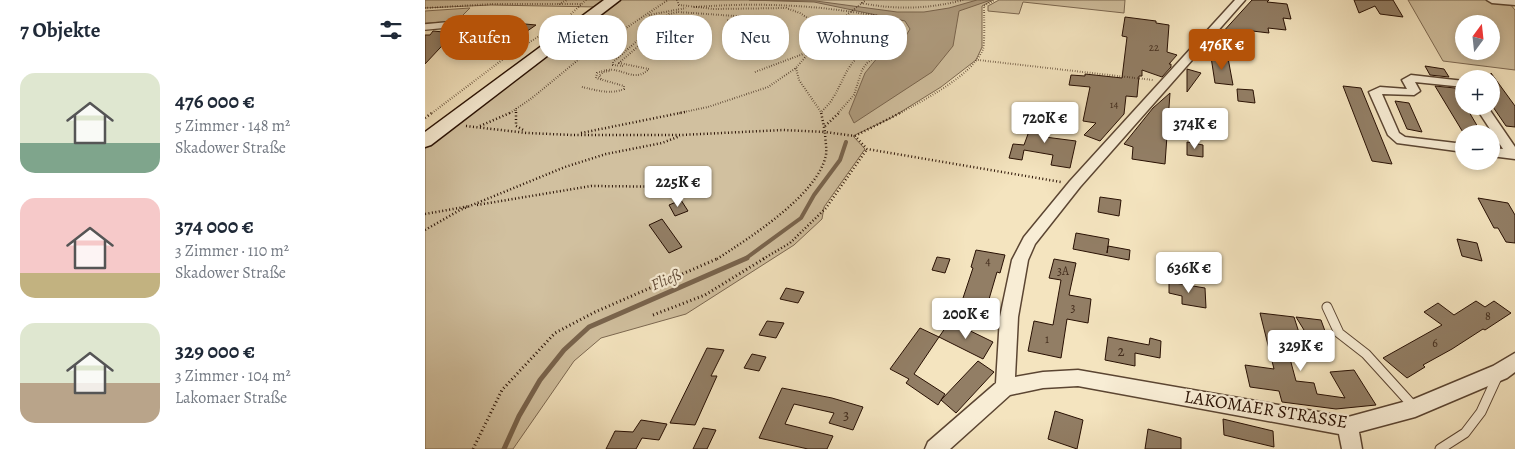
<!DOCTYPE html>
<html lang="de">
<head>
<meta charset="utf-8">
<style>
  body { margin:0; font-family:Alegreya,serif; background:#f6f6f7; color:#1f2937; height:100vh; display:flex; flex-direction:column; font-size:19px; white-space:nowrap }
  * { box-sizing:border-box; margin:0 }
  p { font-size:16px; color:#747a83 }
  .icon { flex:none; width:28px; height:28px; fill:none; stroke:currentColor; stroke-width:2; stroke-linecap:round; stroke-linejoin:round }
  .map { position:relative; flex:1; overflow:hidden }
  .side { display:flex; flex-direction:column; background:#fff; width:425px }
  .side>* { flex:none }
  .hud { position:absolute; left:15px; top:15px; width:475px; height:45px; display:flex; gap:10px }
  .needle { width:32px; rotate:15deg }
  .controls { position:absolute; left:1030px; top:15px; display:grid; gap:10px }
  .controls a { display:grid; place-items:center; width:45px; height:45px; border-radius:50%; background:#fff; box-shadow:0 2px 8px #0003; font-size:25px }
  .price { position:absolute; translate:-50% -42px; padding:0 11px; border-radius:5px; background:#fff; color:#222; font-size:16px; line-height:32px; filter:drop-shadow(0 1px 2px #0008) }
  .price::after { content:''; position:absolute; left:50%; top:30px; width:15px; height:11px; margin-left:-8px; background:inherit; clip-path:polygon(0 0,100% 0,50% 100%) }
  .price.active { background:#b45309; color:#fff }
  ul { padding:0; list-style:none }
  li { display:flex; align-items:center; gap:15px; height:125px; padding:0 20px }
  li span { display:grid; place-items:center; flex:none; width:140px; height:100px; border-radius:15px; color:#555 }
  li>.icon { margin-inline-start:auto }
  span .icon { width:60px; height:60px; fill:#fffc; stroke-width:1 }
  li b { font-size:21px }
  h2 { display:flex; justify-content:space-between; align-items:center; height:60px; padding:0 20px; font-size:21px }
  .tag { padding:0 18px; border-radius:20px; background:#fff; box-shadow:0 2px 8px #0003; font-size:18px; line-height:45px }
  .tag.active { background:#b45309; color:#fff }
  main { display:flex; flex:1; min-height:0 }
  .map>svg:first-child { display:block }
</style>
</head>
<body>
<main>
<section class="side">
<h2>7 Objekte<svg class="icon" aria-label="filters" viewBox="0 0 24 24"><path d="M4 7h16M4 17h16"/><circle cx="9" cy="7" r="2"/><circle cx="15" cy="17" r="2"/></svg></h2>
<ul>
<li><span style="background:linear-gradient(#dfe7d0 70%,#7fa58c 0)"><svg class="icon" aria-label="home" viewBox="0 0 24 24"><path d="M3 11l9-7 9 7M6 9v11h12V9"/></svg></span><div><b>476 000 €</b><p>5 Zimmer · 148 m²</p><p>Skadower Straße</p></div></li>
<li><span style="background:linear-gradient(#f6c9c9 75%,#c2b280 0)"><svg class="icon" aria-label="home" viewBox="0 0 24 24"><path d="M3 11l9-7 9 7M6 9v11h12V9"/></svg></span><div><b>374 000 €</b><p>3 Zimmer · 110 m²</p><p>Skadower Straße</p></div></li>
<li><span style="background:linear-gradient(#dfe7d0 60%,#b9a48a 0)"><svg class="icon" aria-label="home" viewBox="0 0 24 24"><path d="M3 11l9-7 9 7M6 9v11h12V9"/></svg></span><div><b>329 000 €</b><p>3 Zimmer · 104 m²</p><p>Lakomaer Straße</p></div></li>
</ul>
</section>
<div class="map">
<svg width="1090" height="449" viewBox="0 0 1090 449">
  <rect width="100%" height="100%" fill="#f4e4bf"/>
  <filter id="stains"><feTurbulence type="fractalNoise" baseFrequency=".004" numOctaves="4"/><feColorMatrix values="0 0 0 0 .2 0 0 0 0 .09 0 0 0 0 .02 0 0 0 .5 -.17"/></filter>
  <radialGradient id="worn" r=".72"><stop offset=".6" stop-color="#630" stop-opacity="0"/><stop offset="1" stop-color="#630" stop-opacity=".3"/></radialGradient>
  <path fill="#d1c09f" stroke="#7c6851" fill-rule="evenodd" d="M0,0H180L172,7L66,5L0,8Z
    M195,0H568L557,6V47L551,60L516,87L466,118L428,136L440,149L399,207L397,219L369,245L261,314L176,338L149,361L88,449H0V148Z
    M574,0H700L699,13L598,2L594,14L563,11V6Z
    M983,0H1090L1085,4L1090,10V70L1018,61ZM1039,24H1066V51H1039Z
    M45,8L32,21L0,23V11Z"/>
  <path fill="#af9c7f" stroke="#79644d" d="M324,0L391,1L472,12H499L524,8L552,0H566L534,11L528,46L507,72L429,123L424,113L440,73L453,57L479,39L485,29L480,21L389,2Z"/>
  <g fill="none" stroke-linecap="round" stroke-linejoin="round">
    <path stroke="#79644d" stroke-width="4" d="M320,259L376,218L389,195L415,160L421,142"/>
    <path stroke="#79644d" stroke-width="5" d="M79,449L94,416L115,380L139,350L164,327L322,258"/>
  </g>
  <path fill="#927e65" stroke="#281003" d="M827,0H844L842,2L862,4L866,19L858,18L861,30L843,28L844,33L819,30L824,49L808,48L806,36L796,34Z
    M929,0H968L978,17L955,14L950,6L934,13Z
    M700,17L731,21V23L744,25L742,52L752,55L744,64H746V67L737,77L717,70V76H714L712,97L701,96L699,114L675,141L659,135L671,123L658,121L665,87L644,85L646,75L660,76V74L697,78L702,37L697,36Z
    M78,22L111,25L66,56L22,52L63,26Z
    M8,31L29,33L0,64V35H5Z
    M786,57L803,58L808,85L790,83Z
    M1000,66L1019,69L1024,77L1005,75Z
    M762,69L776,73L762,92Z
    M1066,73L1090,106V127L1081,126L1066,104Z
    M918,86L936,88L967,164L947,161Z
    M1010,86L1030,88L1057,134H1039Z
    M812,89L828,90L830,103L813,101Z
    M745,93L740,164L707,159L708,147L699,144L728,108Z
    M970,101L984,103L997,132L982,129Z
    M611,112L626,115L620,137L651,141L645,168L626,165L628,155L599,150L597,160L584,158L588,144L599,145Z
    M773,113L786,114L787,125L798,127L799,138L773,134Z
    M762,142L778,145V157L762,155Z
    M675,197L696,200L694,216L673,212Z
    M1053,198L1083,203L1090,215V243L1081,242L1073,228H1069Z
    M256,200L263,211L250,216L244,205Z
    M237,219L257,247L244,253L224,225Z
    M651,233L684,239L682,253L683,246L705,250L704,260L648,249Z
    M1032,239L1052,243L1057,261L1037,256Z
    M551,250L580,255L575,273L572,272L562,306L537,301L548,268L546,267Z
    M512,257L525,259L520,273L507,270Z
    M629,259L651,263L644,295L666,299L663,323L642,319L636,358L603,351L609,321L628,325L636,280L624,278Z
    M744,282L780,288L781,308L757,304V296L744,293Z
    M361,288L379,292L373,303L355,299Z
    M1051,301L1060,307L1069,301L1086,313L1060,330L1058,329L1027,349L998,365L1000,367L982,378L958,358L1017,325L999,312L1013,303L1029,315Z
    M835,313L869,317L877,342L860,340L871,381L889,383L892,394L920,398L905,372L929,370L951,405L911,409L857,402L854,391L825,387L820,365L849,369Z
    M871,317L896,320L905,345L887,343Z
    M342,321L359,323L351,338L334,335Z
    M525,321L568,342L558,359L514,337Z
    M495,328L514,337L489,374L520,394L516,400L553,361L569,372L531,413L516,400L513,405L481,383L484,379L465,369Z
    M683,337L724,345L725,338L736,341L735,358L710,353V366L680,360Z
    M282,348L299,350L286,376H292L270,425L245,423Z
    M327,354L341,357L334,371L319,368Z
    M357,388L407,398L438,407L428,430L404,423L409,413L369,404L360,424L408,436L402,449H383L334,438Z
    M630,411L658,420L652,449L623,439Z
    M798,419L848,431L849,447L799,435Z
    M216,420L242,424L234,440L217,438L211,449H181L190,431L208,432Z
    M278,428L291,430L282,449H268Z
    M723,429L756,438V449H720Z"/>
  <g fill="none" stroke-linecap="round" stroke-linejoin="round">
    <g stroke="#5b4532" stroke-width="8">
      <path id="lane-far1" d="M0,27L74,20"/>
    </g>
    <g stroke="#5b4532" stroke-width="11">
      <path id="lane" d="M902,307L914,333L941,354L990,408
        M1015,449L1040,433L1056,412L1073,375"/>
    </g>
    <g stroke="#5b4532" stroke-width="3">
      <path id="street" d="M810,0H820L655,187L610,244L603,260L593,317L590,377L618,372L653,370L923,417L989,399L1068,366L1090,353V372L1082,378L990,417L934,432L937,449H917L914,434L653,386L618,388L585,395L525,449H500L503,442L571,383L575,317L587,260L599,237L645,181Z
        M1062,0H1090V5L1067,3Z
        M986,75L1039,81V87L990,82L995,91L989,95L957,94L974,133L980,137L1039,144V152L972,143L963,135L944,92L955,87L982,89L977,80Z
        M1050,106H1062L1090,147V159L1066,156V148L1078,149Z"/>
    </g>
    <g stroke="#281003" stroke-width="3">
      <path id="secondary" d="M179,0H195L6,145L0,147V132Z"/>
    </g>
    <path stroke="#281003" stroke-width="2" stroke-dasharray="0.5 2" stroke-linecap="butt" d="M252,0L254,5L289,9L361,8L375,13L399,29L452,28L460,33L461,37C453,45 443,48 435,55C420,68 418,82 408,98C405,104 399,108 396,113
      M436,3C471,10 504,9 538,0
      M134,4L142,0
      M269,7C324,3 379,4 434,13C445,15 460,16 471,20C477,23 478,27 480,32L477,37L442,63L437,70L429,95L413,113
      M0,8L67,4H157
      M146,14L161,0
      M224,15L261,8
      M553,60L728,80
      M198,66L188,65V62L236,20
      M371,68L374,80L396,112
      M330,72L386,51
      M176,79L174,76L178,72L185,71
      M157,87C171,90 185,95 199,89V86L171,78L172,73C177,71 183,69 189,70C202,72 212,81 224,69L194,63L234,28L237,24L236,20L244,14L253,12L339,18L345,21C335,28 314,21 302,20
      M91,108V113
      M7,113L81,57L127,28
      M85,113L107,98L153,60L243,0
      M254,113L283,107L343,87L371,68L404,29L441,0
      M475,113C499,100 548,75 558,49C560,44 559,14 559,6L570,0"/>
    <path stroke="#281003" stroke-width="2.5" stroke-dasharray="1 2.5" stroke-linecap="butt" d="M91,112V126L100,131
      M0,118L8,112
      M41,126L102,133L148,135
      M55,126L87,112
      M400,126L415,112
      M156,133L260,112
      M149,135H256L358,130L400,132L396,112
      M430,136L477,112
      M52,205L166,186L264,187
      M0,214L45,206
      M0,230L35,210L140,167L181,154L237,143L255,136
      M292,259C324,238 393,195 401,155C402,148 400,139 400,132L430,136L442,149L636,182
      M338,259L365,243L401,208L442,149"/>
    <path stroke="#281003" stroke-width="3" stroke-dasharray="1 3" stroke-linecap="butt" d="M228,315L280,295L340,258
      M48,449L77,390L130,333L170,312L294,258"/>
    <use href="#lane-far1" stroke="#f8edd5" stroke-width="5.5"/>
    <use href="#lane" stroke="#f8edd5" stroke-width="9"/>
    <use href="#street" fill="#f8edd5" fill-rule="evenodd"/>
    <use href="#secondary" fill="#f8edd5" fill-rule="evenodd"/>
  </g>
  <g text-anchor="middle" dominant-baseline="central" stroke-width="4.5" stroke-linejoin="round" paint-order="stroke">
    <g font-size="11" fill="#422c1c">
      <text x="729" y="47">22</text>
      <text x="689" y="104">14</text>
    </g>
    <g font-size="12" fill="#422c1c">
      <text x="563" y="261">4</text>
      <text x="638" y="271">3A</text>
      <text x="648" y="308">3</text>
      <text x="1063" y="316">8</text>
      <text x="622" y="339">1</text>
      <text x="1010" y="343">6</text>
    </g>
    <g font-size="15" fill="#422c1c">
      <text x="696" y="351">2</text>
      <text x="421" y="415">3</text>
    </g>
    <g font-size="16" font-style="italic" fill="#654f3b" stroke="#f8edd5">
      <text transform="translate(241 280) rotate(-23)">Fließ</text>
    </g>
    <g font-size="18" fill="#281003" stroke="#f8edd5">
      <text transform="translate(841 409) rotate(9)">LAKOMAER STRASSE</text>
    </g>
  </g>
  <rect width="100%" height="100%" filter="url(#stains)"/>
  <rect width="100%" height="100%" fill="url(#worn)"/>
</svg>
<div class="controls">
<a><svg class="needle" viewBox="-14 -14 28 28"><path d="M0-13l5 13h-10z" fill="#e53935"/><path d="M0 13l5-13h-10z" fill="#747a83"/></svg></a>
<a>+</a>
<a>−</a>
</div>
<b class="price active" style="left:797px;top:71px">476K €</b>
<b class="price" style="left:620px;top:144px">720K €</b>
<b class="price" style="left:770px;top:150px">374K €</b>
<b class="price" style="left:253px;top:208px">225K €</b>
<b class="price" style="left:764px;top:294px">636K €</b>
<b class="price" style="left:541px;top:340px">200K €</b>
<b class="price" style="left:876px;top:372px">329K €</b>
<div class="hud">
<a class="tag active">Kaufen</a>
<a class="tag">Mieten</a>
<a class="tag">Filter</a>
<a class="tag">Neu</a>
<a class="tag">Wohnung</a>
</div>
</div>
</main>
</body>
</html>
